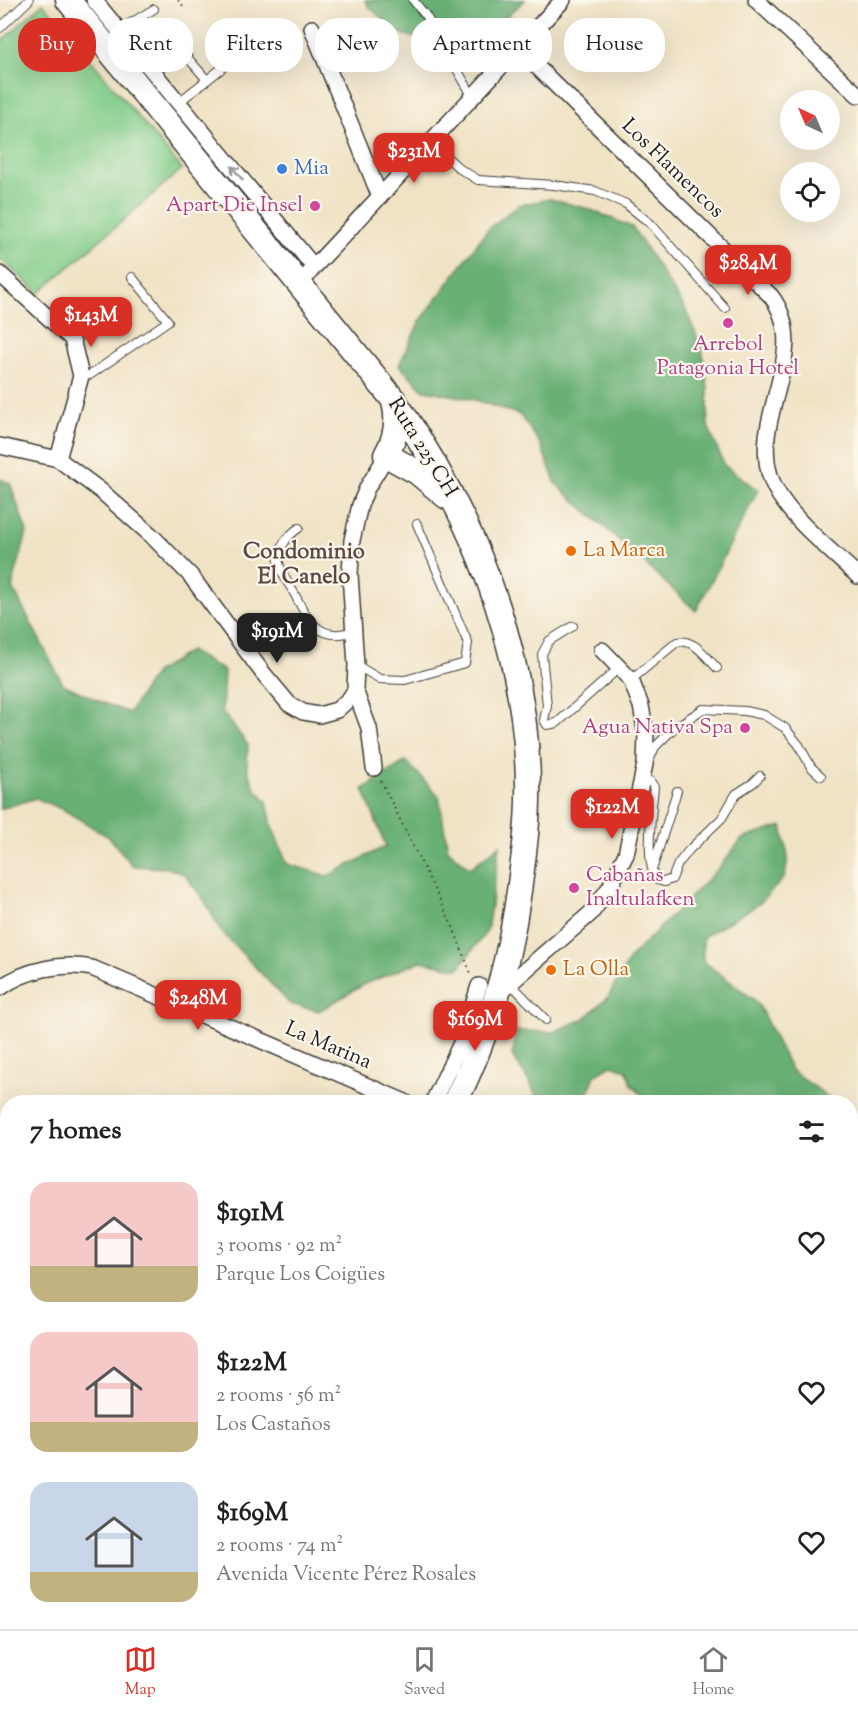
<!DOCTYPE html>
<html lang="en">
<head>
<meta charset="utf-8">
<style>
  body { margin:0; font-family:"Sorts Mill Goudy",serif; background:#f6f6f6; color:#202124; height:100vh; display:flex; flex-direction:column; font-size:22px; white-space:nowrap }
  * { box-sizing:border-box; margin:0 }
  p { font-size:20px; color:#757577 }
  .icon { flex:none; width:33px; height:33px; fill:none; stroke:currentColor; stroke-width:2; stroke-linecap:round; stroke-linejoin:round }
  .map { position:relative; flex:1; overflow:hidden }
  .details { position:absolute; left:0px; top:1095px; width:858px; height:534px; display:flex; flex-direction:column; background:#fff; border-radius:24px 24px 0 0; box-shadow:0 6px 24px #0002 }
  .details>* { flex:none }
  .top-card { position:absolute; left:18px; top:18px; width:822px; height:54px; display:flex; gap:12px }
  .needle { width:39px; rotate:316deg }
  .controls { position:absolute; left:780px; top:90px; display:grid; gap:12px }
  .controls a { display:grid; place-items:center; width:60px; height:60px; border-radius:50%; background:#fff; box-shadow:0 6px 24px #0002; font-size:30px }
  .price { position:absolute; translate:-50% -51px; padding:0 14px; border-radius:12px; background:#d93025; color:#fff; font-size:20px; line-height:39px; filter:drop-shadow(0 2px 3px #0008) }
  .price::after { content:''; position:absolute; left:50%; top:36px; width:18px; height:14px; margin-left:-9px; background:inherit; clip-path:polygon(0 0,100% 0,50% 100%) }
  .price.on { background:#222; color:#fff }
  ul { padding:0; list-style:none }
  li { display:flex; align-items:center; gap:18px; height:150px; padding:0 30px }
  li span { display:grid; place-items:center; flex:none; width:168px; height:120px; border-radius:18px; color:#555 }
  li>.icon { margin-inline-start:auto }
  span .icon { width:72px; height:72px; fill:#fffc; stroke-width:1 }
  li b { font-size:26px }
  h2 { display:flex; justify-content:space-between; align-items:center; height:72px; padding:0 30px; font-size:26px }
  .chip { padding:0 21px; border-radius:24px; background:#fff; box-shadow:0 6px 24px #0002; font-size:21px; line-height:54px }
  .chip.on { background:#d93025; color:#fff }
  .menu { display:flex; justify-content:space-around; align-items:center; height:84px; border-top:2px solid #e0e0e0; background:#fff; font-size:16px; color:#757577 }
  .menu a { display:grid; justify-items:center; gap:3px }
  .menu .on { color:#d93025 }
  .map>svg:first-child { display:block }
</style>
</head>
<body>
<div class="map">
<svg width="858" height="1629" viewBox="0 0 858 1629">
  <rect width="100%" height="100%" fill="#fbf7ec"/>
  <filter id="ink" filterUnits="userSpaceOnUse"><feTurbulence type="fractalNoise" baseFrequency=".0167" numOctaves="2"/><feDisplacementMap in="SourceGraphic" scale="12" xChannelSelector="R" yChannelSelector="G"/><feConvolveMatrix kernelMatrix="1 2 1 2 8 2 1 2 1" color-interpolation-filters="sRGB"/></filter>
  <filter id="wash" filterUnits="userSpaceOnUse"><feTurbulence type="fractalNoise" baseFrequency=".008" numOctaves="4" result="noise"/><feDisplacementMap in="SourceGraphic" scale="24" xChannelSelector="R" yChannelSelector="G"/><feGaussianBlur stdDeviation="1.35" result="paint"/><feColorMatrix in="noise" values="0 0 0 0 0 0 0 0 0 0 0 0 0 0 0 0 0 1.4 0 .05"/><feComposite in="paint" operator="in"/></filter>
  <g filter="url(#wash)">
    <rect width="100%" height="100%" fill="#f0e3c5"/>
    <path fill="#82cc89" stroke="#4f7452" stroke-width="1.5" d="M43,3L182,169L39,293L0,259V43Z"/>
    <path fill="#69b075" stroke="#426648" stroke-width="1.5" d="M365,0H525L504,19L477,38L418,39L397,32L369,7Z
      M550,199L589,209L632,227L685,308L702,349L708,389V426L724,465L758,490L696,611L629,549L556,484L540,443L520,415L472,399L424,390L399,365L419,323L488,229L518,205Z
      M0,479L10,483L27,532L12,587L63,684L101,702L129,713L155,673L190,651L224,671L222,711L248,745L247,767L255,789L267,801L272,826L287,864L328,876L386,846L363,789L406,761L439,796L448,850L470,868L500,845L487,931L458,969L421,961L365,984L319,1011L290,1004L221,931L204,900L184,874L168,868L133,866L109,837L66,811L36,798L0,809Z
      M782,826L788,856L785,877L759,904L703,937V961L757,1002L791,1070L835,1102H649L631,1084L627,1070L611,1065L595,1075L585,1102H539L530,1083L512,1055L517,1031L553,1032L584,1019L608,997L630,958L717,870L742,839Z
      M851,1117L858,1124V1212L851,1235Z
      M851,1269L858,1280V1369L851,1365Z
      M0,1371L7,1385V1464H0Z
      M747,1622H808L812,1629H751Z"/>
  </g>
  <g filter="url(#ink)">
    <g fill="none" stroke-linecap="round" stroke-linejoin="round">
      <g stroke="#3c3a35" stroke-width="10">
        <path id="lane" d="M413,0L426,16L473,97
          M0,28L29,0
          M119,30L154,9
          M175,43L207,80
          M179,102L254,43
          M431,143L460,169L478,180L554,185L595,191L626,204L651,224L725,308
          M81,376L90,375L168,321L132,277
          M299,528C288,535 277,549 279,563C281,574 289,584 294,593C308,620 319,643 354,631
          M573,626L549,641L542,654L547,706L544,720L547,725L557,723L619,668
          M356,665L380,679L405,680L465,663L468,643L417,524
          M631,680L677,642C694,638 706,657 717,668
          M649,761L655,747L674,728L703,709L745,711L764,715L785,728L799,745L811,767L821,776
          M642,778L641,780L650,781L654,787C652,808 644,865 657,880L664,882L672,879L678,864L689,850L722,818L736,794L753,783L760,776
          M653,867L677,791
          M510,983L546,1020"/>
      </g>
      <g stroke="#3c3a35" stroke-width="18">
        <path id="street" d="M94,0L314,267
          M756,0L858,95
          M312,28L380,197
          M519,49L771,296C814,353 747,419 772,481C785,515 832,551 858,576
          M0,274L72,339L81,376L58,459
          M300,285L314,267L563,0
          M0,446L58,459L101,491L152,536L190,575L263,673L289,704L303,712L319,715L337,710L350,698L355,690L356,665L350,574L352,540L360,505L367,488L390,450
          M355,690L369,728L374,768
          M0,988C24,970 63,962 92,968L405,1102
          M499,993L591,913L610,887L626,854L645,764L646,734L641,706L631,680L602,650
          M433,1102L462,1041L479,986
          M0,1173L8,1183
          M360,1622L366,1629
          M407,1629L408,1622"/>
      </g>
      <g stroke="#3c3a35" stroke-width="27">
        <path id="primary" d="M68,0L393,399C471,511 526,645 528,783C529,819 524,855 519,891C509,964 488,1036 455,1102
          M394,402C399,421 396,438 386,455L417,472L447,497
          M0,1608L8,1600"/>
      </g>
      <path stroke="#3c3a35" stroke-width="2" stroke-dasharray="1.5 4.5" stroke-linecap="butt" d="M178,0L185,8
        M381,781L453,927L471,974
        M315,1622L321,1629"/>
      <use href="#lane" stroke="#fff" stroke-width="8"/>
      <use href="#street" stroke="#fff" stroke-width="15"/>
      <use href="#primary" stroke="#fff" stroke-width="24"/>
    </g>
    <defs><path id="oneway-shaft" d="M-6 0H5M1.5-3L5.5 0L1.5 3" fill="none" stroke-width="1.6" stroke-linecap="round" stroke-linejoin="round" transform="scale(1.5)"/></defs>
    <use stroke="#999" href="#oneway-shaft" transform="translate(237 173) rotate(-130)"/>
  </g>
  <circle fill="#3f7fe0" stroke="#fbf7ec" stroke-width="2" cx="282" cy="169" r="6"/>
  <g fill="#d1479c" stroke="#fbf7ec" stroke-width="2">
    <circle cx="315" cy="206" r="6"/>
    <circle cx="728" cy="323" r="6"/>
    <circle cx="745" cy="728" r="6"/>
    <circle cx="574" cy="888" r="6"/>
  </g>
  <g fill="#e8710a" stroke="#fbf7ec" stroke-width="2">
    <circle cx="571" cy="551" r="6"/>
    <circle cx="551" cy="970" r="6"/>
  </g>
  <g text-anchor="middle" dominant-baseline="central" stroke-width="4.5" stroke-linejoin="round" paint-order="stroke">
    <g font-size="21" fill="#366cbe" stroke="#fbf7ec" text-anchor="start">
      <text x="294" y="169">Mia</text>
    </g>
    <g font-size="21" fill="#1c1c1c" stroke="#fbf7ec">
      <text transform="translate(672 169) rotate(44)">Los Flamencos</text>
      <text transform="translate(422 448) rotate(58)">Ruta 225 CH</text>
      <text transform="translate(328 1046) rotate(23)">La Marina</text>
    </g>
    <g font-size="21" fill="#b23c85" stroke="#fbf7ec" text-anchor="end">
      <text x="303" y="206">Apart Die Insel</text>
      <text x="728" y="345" text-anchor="middle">Arrebol<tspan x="728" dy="24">Patagonia Hotel</tspan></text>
      <text x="733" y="728">Agua Nativa Spa</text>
      <text x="586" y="876" text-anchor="start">Cabañas<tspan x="586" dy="24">Inaltulafken</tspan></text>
    </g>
    <g font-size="21" fill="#c56008" stroke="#fbf7ec" text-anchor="start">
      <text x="583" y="551">La Marca</text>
      <text x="563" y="970">La Olla</text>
    </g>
    <g font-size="22" font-weight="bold" fill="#5e4844" stroke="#fbf7ec">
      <text x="304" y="553">Condominio<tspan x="304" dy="25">El Canelo</tspan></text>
    </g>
  </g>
</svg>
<div class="controls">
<a><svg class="needle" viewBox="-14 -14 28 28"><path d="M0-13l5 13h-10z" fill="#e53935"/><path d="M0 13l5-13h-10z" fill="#757577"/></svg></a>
<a><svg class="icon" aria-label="locate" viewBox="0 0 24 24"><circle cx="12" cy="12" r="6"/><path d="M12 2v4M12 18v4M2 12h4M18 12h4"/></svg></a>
</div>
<b class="price" style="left:414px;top:184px">$231M</b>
<b class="price" style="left:748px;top:296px">$284M</b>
<b class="price" style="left:91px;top:348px">$143M</b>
<b class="price on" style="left:277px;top:664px">$191M</b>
<b class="price" style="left:612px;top:840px">$122M</b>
<b class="price" style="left:198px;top:1031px">$248M</b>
<b class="price" style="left:475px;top:1052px">$169M</b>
<div class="top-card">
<a class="chip on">Buy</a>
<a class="chip">Rent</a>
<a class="chip">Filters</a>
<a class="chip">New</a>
<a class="chip">Apartment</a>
<a class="chip">House</a>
</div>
<section class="details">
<h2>7 homes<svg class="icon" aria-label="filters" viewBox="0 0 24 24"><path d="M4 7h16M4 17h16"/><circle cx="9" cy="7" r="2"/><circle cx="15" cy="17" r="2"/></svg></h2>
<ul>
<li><span style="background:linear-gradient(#f6c9c9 70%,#c2b280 0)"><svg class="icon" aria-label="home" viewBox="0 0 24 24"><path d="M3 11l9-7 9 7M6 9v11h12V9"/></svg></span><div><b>$191M</b><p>3 rooms · 92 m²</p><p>Parque Los Coigües</p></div><svg class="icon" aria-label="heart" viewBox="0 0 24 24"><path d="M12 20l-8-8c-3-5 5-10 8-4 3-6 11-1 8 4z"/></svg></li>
<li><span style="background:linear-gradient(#f6c9c9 75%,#c2b280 0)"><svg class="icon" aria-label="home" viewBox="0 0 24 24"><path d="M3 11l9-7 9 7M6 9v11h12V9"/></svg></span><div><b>$122M</b><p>2 rooms · 56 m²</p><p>Los Castaños</p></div><svg class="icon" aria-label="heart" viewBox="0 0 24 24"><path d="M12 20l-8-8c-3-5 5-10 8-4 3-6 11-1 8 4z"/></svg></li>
<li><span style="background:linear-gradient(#c9d6e8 75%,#c2b280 0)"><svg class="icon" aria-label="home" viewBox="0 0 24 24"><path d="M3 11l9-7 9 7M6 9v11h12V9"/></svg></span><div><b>$169M</b><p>2 rooms · 74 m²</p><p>Avenida Vicente Pérez Rosales</p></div><svg class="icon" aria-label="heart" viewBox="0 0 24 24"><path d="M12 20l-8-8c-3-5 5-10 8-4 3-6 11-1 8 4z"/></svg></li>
</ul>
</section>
</div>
<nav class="menu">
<a class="on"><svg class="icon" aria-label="map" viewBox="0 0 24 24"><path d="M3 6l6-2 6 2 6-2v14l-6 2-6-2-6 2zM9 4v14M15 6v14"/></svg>Map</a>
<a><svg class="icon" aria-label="saved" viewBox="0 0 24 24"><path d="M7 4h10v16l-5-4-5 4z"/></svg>Saved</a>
<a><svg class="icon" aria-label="home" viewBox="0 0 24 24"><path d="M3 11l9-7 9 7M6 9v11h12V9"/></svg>Home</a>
</nav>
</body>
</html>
